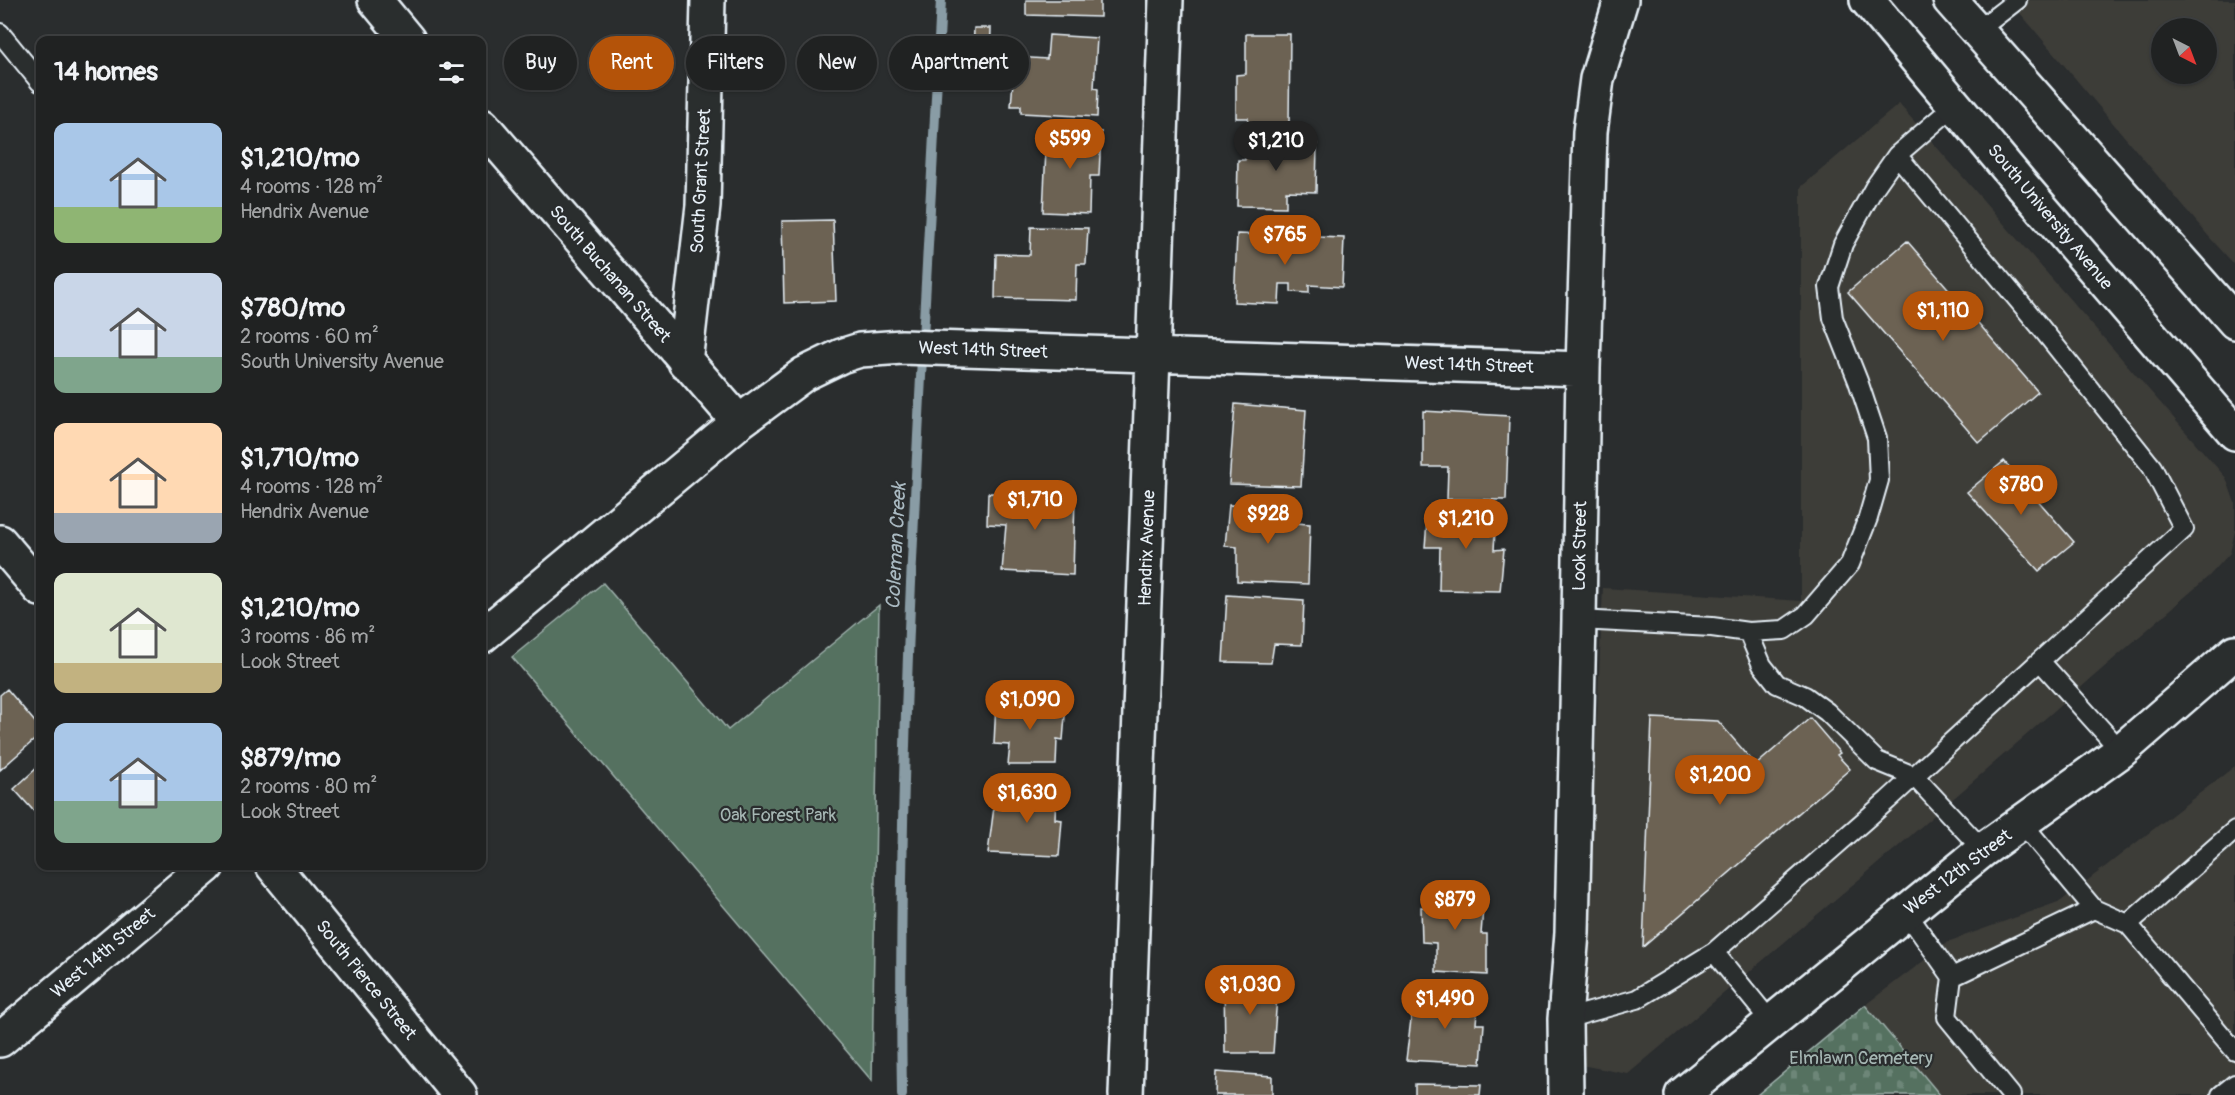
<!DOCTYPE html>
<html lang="en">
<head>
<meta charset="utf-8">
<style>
  body { margin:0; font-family:Pangolin,sans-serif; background:#282a2a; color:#f1f3f6; height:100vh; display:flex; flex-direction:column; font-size:22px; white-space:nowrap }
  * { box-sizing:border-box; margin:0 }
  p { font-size:20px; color:#a2a4a5 }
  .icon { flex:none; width:33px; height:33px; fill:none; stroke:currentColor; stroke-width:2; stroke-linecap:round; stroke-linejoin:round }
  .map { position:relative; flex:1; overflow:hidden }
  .details { position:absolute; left:36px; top:36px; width:450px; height:834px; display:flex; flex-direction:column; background:#202222; border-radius:12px; box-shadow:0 2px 4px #0004,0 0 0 2px #3d3f40 }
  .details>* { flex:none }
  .guide { position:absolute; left:504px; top:36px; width:570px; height:54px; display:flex; gap:12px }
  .needle { width:39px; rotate:138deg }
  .fabs { position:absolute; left:2151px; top:18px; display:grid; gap:12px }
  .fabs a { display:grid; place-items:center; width:66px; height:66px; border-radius:50%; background:#202222; box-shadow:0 2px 4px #0004,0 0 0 2px #3d3f40; font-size:30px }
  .price { position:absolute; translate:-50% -51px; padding:0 14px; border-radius:21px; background:#b45309; color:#fff; font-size:20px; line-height:39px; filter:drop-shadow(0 2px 3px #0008) }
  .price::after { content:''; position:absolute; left:50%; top:36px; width:18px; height:14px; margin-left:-9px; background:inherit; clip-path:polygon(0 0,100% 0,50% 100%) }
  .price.selected { background:#222; color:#fff }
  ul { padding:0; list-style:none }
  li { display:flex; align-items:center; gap:18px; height:150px; padding:0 18px }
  li span { display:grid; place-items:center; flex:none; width:168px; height:120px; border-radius:12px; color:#555 }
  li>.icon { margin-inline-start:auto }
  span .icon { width:72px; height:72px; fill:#fffc; stroke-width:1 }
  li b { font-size:26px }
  h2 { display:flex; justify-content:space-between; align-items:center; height:72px; padding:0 18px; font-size:26px }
  .pill { padding:0 21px; border-radius:27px; background:#202222; box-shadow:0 2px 4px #0004,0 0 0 2px #3d3f40; font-size:21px; line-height:54px }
  .pill.selected { background:#b45309; color:#fff }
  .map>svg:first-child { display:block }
</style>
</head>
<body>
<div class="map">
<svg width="2235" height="1095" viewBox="0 0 2235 1095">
  <defs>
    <pattern id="cemetery-stones" width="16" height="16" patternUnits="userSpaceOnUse" patternTransform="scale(1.5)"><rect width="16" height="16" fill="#557160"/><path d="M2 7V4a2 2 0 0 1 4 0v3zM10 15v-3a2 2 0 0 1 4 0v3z" fill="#6d8678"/></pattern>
  </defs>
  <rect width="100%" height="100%" fill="#2a2d2e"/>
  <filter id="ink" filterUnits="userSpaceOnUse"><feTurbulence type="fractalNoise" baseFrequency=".0167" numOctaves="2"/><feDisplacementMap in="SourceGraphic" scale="12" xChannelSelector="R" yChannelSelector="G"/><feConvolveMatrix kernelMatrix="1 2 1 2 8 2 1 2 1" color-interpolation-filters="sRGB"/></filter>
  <g filter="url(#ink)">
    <path fill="#3e3d39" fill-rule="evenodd" d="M2009,0H2235V265L2211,239ZM2162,28H2206V74H2162Z
      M1899,104L2226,478L2235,503V531L2230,553L2209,576L1901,844L1628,1074L1581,1065L1603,588L1801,601V187Z
      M2235,766V1095H1940L1865,1005L1950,941L2061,901Z"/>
    <path fill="url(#cemetery-stones)" stroke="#9eb1ac" stroke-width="1.5" d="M1865,1005L1940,1095H1757Z"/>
    <path fill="#557160" stroke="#9eb1ac" stroke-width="1.5" d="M603,583L728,730L879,605L872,1081L512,657Z"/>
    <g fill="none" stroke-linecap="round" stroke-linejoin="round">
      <path stroke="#899ca5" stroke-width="10" d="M902,1095C896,730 923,365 941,0"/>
    </g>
    <path fill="#6c6253" stroke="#e8f1f8" stroke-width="1.5" d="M1026,0H1100V17L1026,15Z
      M974,28H991L990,61H973Z
      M1246,34H1290L1289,124H1248V118H1236V75L1246,74Z
      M1049,35L1097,38L1094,88L1098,89L1097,117L1021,113V106H1011L1015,57L1047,59Z
      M1047,129L1101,132L1099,176H1090L1089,214L1043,212Z
      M1246,141L1317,143L1316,192L1286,191V207L1237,206L1238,160H1245Z
      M833,220L836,301L784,303L782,221Z
      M1031,227L1088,228L1086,264H1077L1076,300L995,298L996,254L1030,255Z
      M1237,234L1344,238L1342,287L1309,285V293L1291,292V284H1280L1279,304L1234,302Z
      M1907,241L2038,392L1979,443L1848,292Z
      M1235,404L1306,410L1301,486L1229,484Z
      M1423,411L1509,416L1506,500L1447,499L1448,467H1423Z
      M2004,461L2074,542L2039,571L1967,492Z
      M988,493L1075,495L1073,575L1002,571L1006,525L987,524Z
      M1229,505L1283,507L1280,522L1310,524L1308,584L1237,581V547L1225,546Z
      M1428,510L1496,513L1494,550L1504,549L1500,591L1439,590L1440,547H1425Z
      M1227,595L1304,600L1302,645L1274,644L1271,663L1223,662Z
      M7,689L40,728V735L0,770V695Z
      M996,702L1066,704L1063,740L1057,739L1056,765H1008L1010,745L994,744Z
      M1652,718L1718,721L1756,765L1810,718L1840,753L1837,755L1850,769L1643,947Z
      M40,765V818L14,789Z
      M1011,787L1056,789L1055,819L1062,820L1059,856L988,853L994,807H1009Z
      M1429,887L1472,889L1471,908H1483L1481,934H1487V975L1436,972V943L1422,942L1421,907H1428Z
      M1224,979L1278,981L1273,1053H1225Z
      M1414,995L1478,996L1476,1024H1484L1481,1064L1406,1060Z
      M1216,1072L1272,1076V1095H1215Z
      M1415,1084L1481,1085L1480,1095H1415Z"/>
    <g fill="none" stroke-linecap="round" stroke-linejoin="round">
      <g stroke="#e8f1f8" stroke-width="22">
        <path id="service" d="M1977,31L2017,0
          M0,33L40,82
          M1579,620L1712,627L1748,632L1784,630L1806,615L1850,564L1868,518L1879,480L1877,438L1858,381L1833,318L1829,287L1843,244L1874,188L1897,155
          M1748,632L1762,665L1777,684L1805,696L1827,712L1877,761L1914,776L1983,850
          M2040,661L2121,751
          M2022,823L2094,909L2128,924L2235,1051
          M1906,912L1952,977L1947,1017L2011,1095
          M2128,924L2235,830
          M1714,952L1771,1022
          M1952,977L2094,909
          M1565,1019L1637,999L1714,952L1888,800L2184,529L2152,467L2038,324L1897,155L1955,105
          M2221,1095L2235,1084"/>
      </g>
      <g stroke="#e8f1f8" stroke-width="38">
        <path id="minor" d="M375,0L408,40
          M482,125L739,422
          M685,362L703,206L708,0
          M0,542L40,589
          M482,636L739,422L804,374L841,356L860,350L902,347L1583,369
          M273,866L460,1095
          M0,1040L207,866
          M1126,1095L1166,0
          M1566,1095L1565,1019L1572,933L1579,620L1583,369L1590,132L1597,79L1621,0"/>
      </g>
      <g stroke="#e8f1f8" stroke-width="38">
        <path id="secondary" d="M1867,0L2020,183L2235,433
          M1950,0L2235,322
          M1682,1095L1983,850L2121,751L2235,652"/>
      </g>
      <use href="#service" stroke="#2a2d2e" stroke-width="18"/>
      <use href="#minor" stroke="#2a2d2e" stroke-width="33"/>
      <use href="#secondary" stroke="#2a2d2e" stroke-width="33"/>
    </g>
  </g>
  <g text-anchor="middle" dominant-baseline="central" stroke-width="4.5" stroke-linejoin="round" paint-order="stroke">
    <g font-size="18" fill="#e8f1f8" stroke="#2a2d2e">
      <text transform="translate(701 181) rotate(-87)">South Grant Street</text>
      <text transform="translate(2050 217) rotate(50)">South University Avenue</text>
      <text transform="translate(610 274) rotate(49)">South Buchanan Street</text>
      <text transform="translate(983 350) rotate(2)">West 14th Street</text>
      <text transform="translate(1469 365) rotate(2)">West 14th Street</text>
      <text transform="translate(1580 546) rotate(-89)">Look Street</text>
      <text transform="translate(1147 548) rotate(-88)">Hendrix Avenue</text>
      <text transform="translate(1958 872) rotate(-37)">West 12th Street</text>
      <text transform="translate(103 953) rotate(-40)">West 14th Street</text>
      <text transform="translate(366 980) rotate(51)">South Pierce Street</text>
    </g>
    <g font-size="18" fill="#a6b7b4" stroke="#2a2d2e">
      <text x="778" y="815">Oak Forest Park</text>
      <text x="1861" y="1058">Elmlawn Cemetery</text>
    </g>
    <g font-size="20" font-style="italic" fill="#a9b9c1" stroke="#2a2d2e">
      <text transform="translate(896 546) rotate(-87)">Coleman Creek</text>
    </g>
  </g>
</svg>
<div class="fabs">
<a><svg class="needle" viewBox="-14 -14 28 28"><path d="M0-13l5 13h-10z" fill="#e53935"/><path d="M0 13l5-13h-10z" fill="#a2a4a5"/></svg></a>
</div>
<b class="price" style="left:1070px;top:170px">$599</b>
<b class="price selected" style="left:1276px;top:172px">$1,210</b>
<b class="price" style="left:1285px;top:266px">$765</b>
<b class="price" style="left:1943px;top:342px">$1,110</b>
<b class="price" style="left:2021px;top:516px">$780</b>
<b class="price" style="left:1035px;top:531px">$1,710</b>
<b class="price" style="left:1268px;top:545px">$928</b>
<b class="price" style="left:1466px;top:550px">$1,210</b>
<b class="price" style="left:1030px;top:731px">$1,090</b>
<b class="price" style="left:1720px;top:806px">$1,200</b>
<b class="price" style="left:1027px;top:824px">$1,630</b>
<b class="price" style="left:1455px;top:931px">$879</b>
<b class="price" style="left:1250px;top:1016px">$1,030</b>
<b class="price" style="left:1445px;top:1030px">$1,490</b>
<div class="guide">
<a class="pill">Buy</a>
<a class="pill selected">Rent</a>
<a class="pill">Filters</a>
<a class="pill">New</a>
<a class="pill">Apartment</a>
</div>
<section class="details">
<h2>14 homes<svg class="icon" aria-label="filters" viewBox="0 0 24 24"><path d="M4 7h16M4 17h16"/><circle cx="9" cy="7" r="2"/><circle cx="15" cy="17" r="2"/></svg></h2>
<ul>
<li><span style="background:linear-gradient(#a9c7e8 70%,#8fb573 0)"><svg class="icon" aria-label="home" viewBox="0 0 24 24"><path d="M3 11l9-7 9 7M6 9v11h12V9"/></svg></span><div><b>$1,210/mo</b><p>4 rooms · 128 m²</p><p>Hendrix Avenue</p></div></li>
<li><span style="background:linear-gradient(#c9d6e8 70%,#7fa58c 0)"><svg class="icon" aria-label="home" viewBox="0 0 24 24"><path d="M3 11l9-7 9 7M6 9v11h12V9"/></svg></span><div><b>$780/mo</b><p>2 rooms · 60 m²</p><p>South University Avenue</p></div></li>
<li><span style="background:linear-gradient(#ffd9b3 75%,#9aa5b1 0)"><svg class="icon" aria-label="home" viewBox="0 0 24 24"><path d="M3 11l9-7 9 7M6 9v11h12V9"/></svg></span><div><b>$1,710/mo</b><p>4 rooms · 128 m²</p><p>Hendrix Avenue</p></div></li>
<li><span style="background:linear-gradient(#dfe7d0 75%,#c2b280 0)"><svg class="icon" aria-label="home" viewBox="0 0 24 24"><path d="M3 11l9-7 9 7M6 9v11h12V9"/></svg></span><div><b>$1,210/mo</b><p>3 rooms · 86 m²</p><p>Look Street</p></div></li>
<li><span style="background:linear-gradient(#a9c7e8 65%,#7fa58c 0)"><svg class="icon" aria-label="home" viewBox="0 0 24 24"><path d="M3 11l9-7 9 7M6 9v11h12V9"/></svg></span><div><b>$879/mo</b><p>2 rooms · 80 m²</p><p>Look Street</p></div></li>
</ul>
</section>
</div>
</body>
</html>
